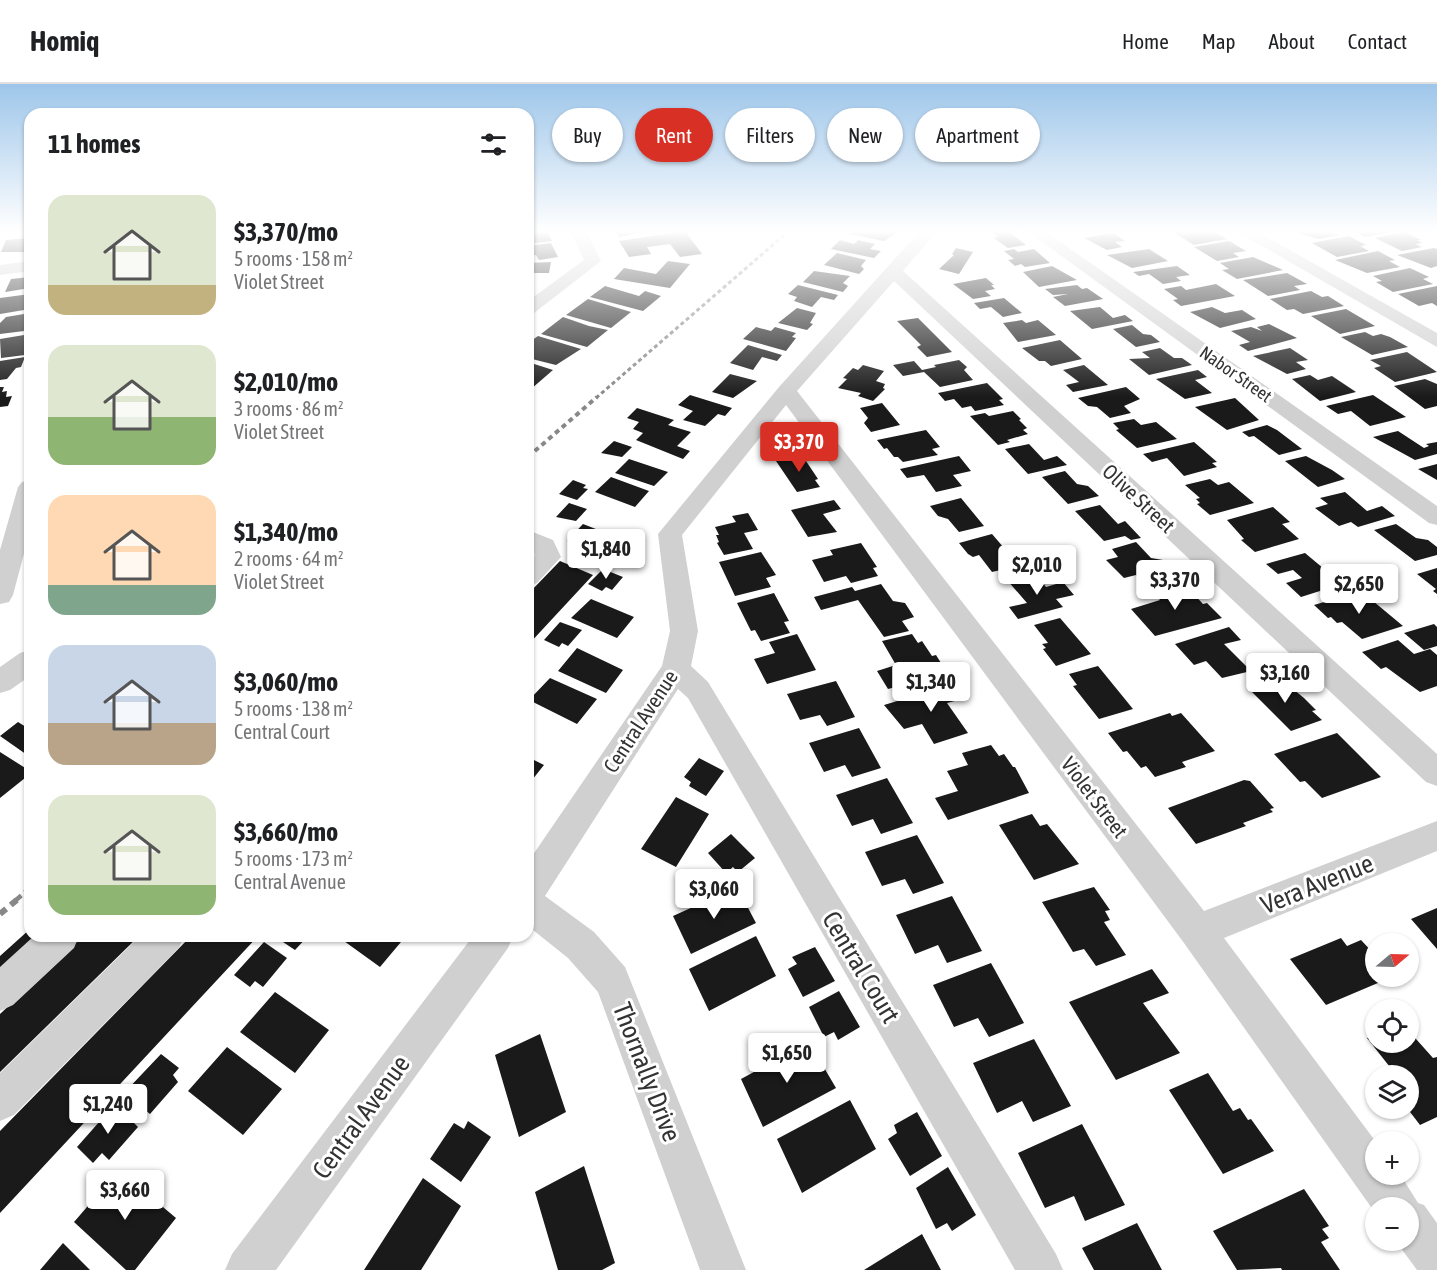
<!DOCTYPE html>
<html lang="en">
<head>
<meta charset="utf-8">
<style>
  body { margin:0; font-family:"Asap Condensed",sans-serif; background:#f2f2f2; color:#202124; height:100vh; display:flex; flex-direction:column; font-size:22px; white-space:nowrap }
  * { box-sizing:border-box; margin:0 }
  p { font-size:20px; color:#757577 }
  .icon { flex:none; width:33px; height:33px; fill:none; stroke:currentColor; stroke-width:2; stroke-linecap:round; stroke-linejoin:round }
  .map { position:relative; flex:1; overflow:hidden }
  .panel { position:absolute; left:24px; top:24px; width:510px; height:834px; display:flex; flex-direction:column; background:#fff; border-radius:18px; box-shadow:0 2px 4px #0004 }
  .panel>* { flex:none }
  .hud { position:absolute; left:552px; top:24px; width:570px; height:54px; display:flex; gap:12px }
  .needle { width:39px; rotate:71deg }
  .fabs { position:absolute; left:1365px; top:849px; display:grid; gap:12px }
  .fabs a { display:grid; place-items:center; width:54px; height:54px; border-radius:50%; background:#fff; box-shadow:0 2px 4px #0004; font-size:30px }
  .price { position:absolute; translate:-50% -51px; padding:0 14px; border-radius:6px; background:#fff; color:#222; font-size:20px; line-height:39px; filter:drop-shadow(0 2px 3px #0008) }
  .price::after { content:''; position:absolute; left:50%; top:36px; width:18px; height:14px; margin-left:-9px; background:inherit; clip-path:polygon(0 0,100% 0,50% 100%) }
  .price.active { background:#d93025; color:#fff }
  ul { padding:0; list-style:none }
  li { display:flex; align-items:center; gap:18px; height:150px; padding:0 24px }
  li span { display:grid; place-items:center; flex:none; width:168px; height:120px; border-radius:18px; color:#555 }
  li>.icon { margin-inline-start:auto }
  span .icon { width:72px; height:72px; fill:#fffc; stroke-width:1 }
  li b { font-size:26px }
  h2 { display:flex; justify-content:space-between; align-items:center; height:72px; padding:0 24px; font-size:26px }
  .pill { padding:0 21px; border-radius:27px; background:#fff; box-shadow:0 2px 4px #0004; font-size:21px; line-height:54px }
  .pill.active { background:#d93025; color:#fff }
  header { display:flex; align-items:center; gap:36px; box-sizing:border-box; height:84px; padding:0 30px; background:#fff; border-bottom:2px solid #e0e0e0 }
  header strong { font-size:28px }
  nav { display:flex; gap:33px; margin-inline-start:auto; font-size:21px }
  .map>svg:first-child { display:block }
</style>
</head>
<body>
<header>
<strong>Homiq</strong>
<nav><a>Home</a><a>Map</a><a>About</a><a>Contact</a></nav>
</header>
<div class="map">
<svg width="1437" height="1186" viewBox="0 0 1437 1186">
  <rect width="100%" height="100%" fill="#fff"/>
  <path fill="#1a1a1a" d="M547,147L552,157L528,160V150Z
    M615,147H645V148L619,153Z
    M685,147L702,170L680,173L670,160L647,163L651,170L629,173L619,157Z
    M853,147H899L884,157L850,150Z
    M991,147H1008L1026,161L1008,164L994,154L998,153Z
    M1172,147H1213L1227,155L1194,161Z
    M1290,147H1331L1339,151L1319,155Z
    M1354,147H1391V148L1365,153Z
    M1405,148L1421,156H1417L1422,159L1415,160L1422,163L1402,167L1375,154Z
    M1113,149L1125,157L1115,158L1122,163L1107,166L1084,154Z
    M1349,152L1366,161L1360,162L1369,167L1337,173L1312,159Z
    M30,154V168H1L6,156Z
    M840,156L854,160L858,156L875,160L870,165L881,167L874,174L831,165Z
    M1229,157L1246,167L1233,169L1239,173L1217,177L1194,163Z
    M551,159L558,173L539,176L536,171L528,172V162Z
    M956,164L973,168L959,190L939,185L954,171L952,170Z
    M1434,164L1437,165V182L1431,184L1397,171Z
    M1014,165L1018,168L1034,165L1050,179L1025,183L1021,180L1015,182L1008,176L1014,175L1004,167Z
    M1149,165L1168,177L1132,184L1107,171Z
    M1378,167L1395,176L1389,177L1400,183L1367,189L1335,176Z
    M837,169L866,176L861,182L864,185L859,190L824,181Z
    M1253,173L1283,186L1237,195L1222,186L1229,185L1220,179Z
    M668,177L690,180L670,204L614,195L624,184L656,190Z
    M551,178L549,189H528V179Z
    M1052,182L1077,196L1039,203L1023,188Z
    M1177,182L1190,191L1176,193L1181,197L1163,200L1149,190L1139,192L1133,188Z
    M1410,184L1429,193L1423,195L1433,200L1393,208L1376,198L1382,197L1373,192Z
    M814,187L850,192L843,199L848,202L843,208L803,198Z
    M1287,189L1307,200L1294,202L1300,206L1268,212L1243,196Z
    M30,193V204L5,208L11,195Z
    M986,194L994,201H991L995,205L985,207L991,212L973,215L953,200Z
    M1216,200L1235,212L1181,222L1173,216L1178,215L1164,205L1181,202L1186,206Z
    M798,201L838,211L834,216L821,213L812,223L794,217L797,213L788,210Z
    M1077,201L1082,205L1087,204L1103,215L1065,222L1053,213L1068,210L1053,211L1045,205Z
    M605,202L639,212L645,207L661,212L643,227L590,213Z
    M1437,202V222L1432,219L1419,222L1398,210Z
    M1311,207L1322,213L1328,212L1344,222L1303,230L1294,225L1287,226L1270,215Z
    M30,210V225L0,230V214Z
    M1004,214L1022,229L1003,233L991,223L980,225L974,219Z
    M588,215L631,228L611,244L566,231Z
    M1100,223L1113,234L1125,231L1133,237L1092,245L1070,227Z
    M1212,223L1225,229L1242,226L1256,235L1220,244L1190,228Z
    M797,224L816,229L810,239L813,240L807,246L778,239Z
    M1346,225L1375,242L1340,250L1311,232Z
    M30,229V241L26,242L24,247L0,250V239L6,233Z
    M563,233L589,242L608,246L587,263L541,250Z
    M918,234L952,268L927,273L917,263L921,261L897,237Z
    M1022,236L1026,239L1038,236L1056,251L1018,258L1003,239Z
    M1269,240L1297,254L1248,267L1239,261L1250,258L1231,247L1251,243L1262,247L1257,243Z
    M1132,241L1143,250L1151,251L1160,258L1136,263L1113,245Z
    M756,243L771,247L775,243L796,249L792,253L796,254L786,267L743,255Z
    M1365,248L1373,252L1381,250L1390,253L1408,263L1372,271L1341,253Z
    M30,250L25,271L1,274L0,255Z
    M538,252L581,265L556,281L528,274V269L534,264L528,262V259Z
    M1060,256L1082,275L1051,282L1045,277H1039L1022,264Z
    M748,261L782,271L777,277L762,273L753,286L730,279Z
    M1160,264L1174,274H1182L1192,281L1149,291L1129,275L1150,274L1142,268Z
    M1290,264L1308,276L1296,278L1306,285L1287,290L1253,272Z
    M1407,268L1437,288L1395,298L1374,284L1381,282L1370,276Z
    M25,273L21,283L16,284L7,295L0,296V277Z
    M959,276L967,283L964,286L973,296L940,303L924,288L903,292L893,281L914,277L922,286L936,283L934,281Z
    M528,278L553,286L531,305L528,304Z
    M863,281L884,287L876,297L885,300L883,304L885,305L873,317L858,312L861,309L838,304L847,295L843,294L853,284L858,286Z
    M1084,281L1108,301L1073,308L1066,301L1079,298L1063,286Z
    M1198,286L1207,293L1195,296L1212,309L1185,315L1156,295Z
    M730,290L757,297L733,314L712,308Z
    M1310,291L1318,296L1332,292L1356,308L1320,317L1292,295Z
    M1425,295L1437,300V322L1425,325L1394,302Z
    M987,299L1003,315L999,316L1004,321L975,327L971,322L962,324L954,315L945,317L938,309Z
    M0,303H4L2,308L7,307L6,313L12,312L8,322L0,323Z
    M1126,303L1140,315L1124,322L1131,329L1110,334L1097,323L1088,322L1078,314Z
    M690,311L732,324L725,332L718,330L705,342L683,336L693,327L678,321Z
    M1373,311L1406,333L1370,342L1351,327L1338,330L1326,322Z
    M1235,314L1259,336L1227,346L1195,323Z
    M882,319L900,341L871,348L864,339L868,334L860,324Z
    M637,324L674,336L668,341L691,348L677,362L690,367L683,375L636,356L643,349L633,345L639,338L627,334Z
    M1013,327L1021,335L1019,336L1027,344L1023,346L1028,350L1007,356L1010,358L998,361L970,332L985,329L989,332Z
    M1134,335L1141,341L1156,338L1177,355L1137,364L1116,346L1119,345L1113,339Z
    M1267,341L1277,346L1302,365L1279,371L1254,352L1249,353L1242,348Z
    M926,346L940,363L932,365L938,371L903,378L898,373H894L887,364L884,365L877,356Z
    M1398,347L1424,364L1429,362L1426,360L1437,358V370L1415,376L1373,353Z
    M614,357L632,363L622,373L601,369Z
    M1194,358L1217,378L1212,379L1217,383L1184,392L1167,374L1152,378L1143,370Z
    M1029,360L1044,376L1057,372L1067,381L1028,390L1005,365Z
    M802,371L818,395L815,396L820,403L797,408L776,377Z
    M959,372L971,387L953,391L962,402L936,408L924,391L907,394L900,385Z
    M1306,372L1332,386L1345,395L1318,403L1285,377Z
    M629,375L668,388L654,402L615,389Z
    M1437,380V396L1418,385Z
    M1065,387L1077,400L1088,402L1099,412L1068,420L1042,393Z
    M611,393L649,407L635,423L595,408Z
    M1210,395L1218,401L1229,398L1254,419L1210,431L1197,420L1200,419L1196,415L1200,414L1185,401Z
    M573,396L586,401L583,404L588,405L577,416L559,410Z
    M1345,408L1367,427L1382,422L1395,432L1358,443L1351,438L1339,442L1315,424L1328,420L1320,414Z
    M961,414L984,442L959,448L948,435L938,432L930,422Z
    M834,416L841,425L823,430L837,448L808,453L791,426Z
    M569,419L587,425L576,437L556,433Z
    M1100,421L1118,440L1125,437L1141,454L1131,456L1125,452L1104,457L1075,427Z
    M1273,423L1290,438L1282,440L1299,455L1255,468L1241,456L1244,455L1227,436Z
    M748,429L758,446L744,449L753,465L724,471L717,459L719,458L716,451H719L715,443L736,438L732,432Z
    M583,440L624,456L608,473L567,457Z
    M1396,440L1416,454L1428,456L1437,463V471L1415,477L1374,446Z
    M992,450L1011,472L1031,467L1039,477L992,488L979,471L973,473L968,470L959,459Z
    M1136,458L1151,474L1163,476L1177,489L1143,498L1136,491L1124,494L1106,476L1118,473L1112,465Z
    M861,459L877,483L873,484L878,492L851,499L846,492L824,498L812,476L833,471L830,466Z
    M761,468L776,491L766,494L771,503L735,512L719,478Z
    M1305,469L1342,500L1301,513L1286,499L1302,494L1293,486L1278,490L1266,480Z
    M560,477L593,491L528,561V510Z
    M1437,484V510L1433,507L1436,505L1417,490Z
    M603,485L623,493L612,506L606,503L602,507L588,500Z
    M1035,489L1046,503L1063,498L1074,511L1056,515L1063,523L1018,535L1009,523L1027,519L1007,496Z
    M881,500L893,517L905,519L914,533L902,537L909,547L884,553L858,516L821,526L814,513L852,503L855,507Z
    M1178,501L1185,509L1191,507L1203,520L1207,519L1222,534L1155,552L1131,525L1160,516L1152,507Z
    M1361,507L1403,542L1362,555L1342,538L1337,539L1331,533L1328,534L1314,521Z
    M774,509L789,537L784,538L790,549L761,557L755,546L751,547L737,519Z
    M591,515L634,533L617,554L571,534Z
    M1060,534L1091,570L1056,582L1043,565L1046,564L1042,560L1048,559L1034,541Z
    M560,538L582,546L568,562L562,559L559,563L544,556Z
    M1434,540L1437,543V562L1424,566L1404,549Z
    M1229,543L1241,556L1224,560L1251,587L1222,594L1206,577L1194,581L1175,560Z
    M797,550L816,586L767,600L754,575L775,569L769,558Z
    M912,550L918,559L922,557L932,572L936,571L946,587L935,589L937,592L888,605L877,587L896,581L882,557Z
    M1398,556L1414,570L1430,565L1437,571V602L1420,608L1386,583L1381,585L1362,568Z
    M577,564L623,586L606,609L558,587Z
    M1098,582L1133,625L1099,635L1073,602L1077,601L1069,590Z
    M550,594L597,615L577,640L529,616Z
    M1275,594L1288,607L1293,605L1304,614L1316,626L1312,627L1322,636L1291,647L1247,603Z
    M836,597L855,633L827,642L820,631L800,636L787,610Z
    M957,599L966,614L947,619L968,649L934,660L922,640L904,645L884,621Z
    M1170,629L1172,632L1181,629L1215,667L1182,678L1186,683L1155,693L1146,682L1141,684L1127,667L1123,668L1108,649Z
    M18,638L26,643L30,640V673L0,652Z
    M859,644L881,684L852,693L845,681L824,688L809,659Z
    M1337,649L1381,693L1322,714L1305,697L1300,698L1274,670Z
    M991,661L999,672L1004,670L1013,683H1015L1029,709L948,736L935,714L958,707L947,687L968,681L962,669Z
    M0,668L30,687V690L0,714Z
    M528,673L544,681L528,701Z
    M699,674L724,687L706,712L689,702L691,698L684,693Z
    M887,694L913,739L881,750L873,735L852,742L836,711Z
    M1244,696L1250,697L1274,724L1270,725L1273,728L1243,739L1246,742L1196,760L1168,724Z
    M676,713L709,730L676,783L641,765Z
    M1032,730L1040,742L1047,740L1079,780L1034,796L999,741Z
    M731,750L755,774L738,788L733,783L726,789L708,769Z
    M917,751L944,799L913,810L905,795L882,802L865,768Z
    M737,803L756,839L691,870L673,832Z
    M1094,803L1110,826L1105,827L1110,836L1104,838L1126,871L1096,882L1084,865L1073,868L1042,818Z
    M952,812L982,867L947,879L938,861L915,870L896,831Z
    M1437,824V865L1411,835Z
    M30,845V852H44L0,892V872Z
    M83,852H139L0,988V930Z
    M191,852H258L0,1129V1047Z
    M274,852H308L295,866Z
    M337,852H406L380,883Z
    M756,852L776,892L709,927L689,885Z
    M1341,854L1347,862L1361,856L1376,872V892L1392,893L1326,921L1290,875Z
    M264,858L287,874L263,903L255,897L250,903L234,891Z
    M815,863L835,897L803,913L788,885L797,880L792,873Z
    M991,879L1024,939L989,953L978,934L954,943L933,901Z
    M1152,885L1169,909L1143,919L1180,969L1116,996L1069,918Z
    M839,907L860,943L838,956L834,948L824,953L809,923Z
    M275,908L329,946L295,989L240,948Z
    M1408,946L1433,974L1437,973V1033L1420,1041L1407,1024L1408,992H1397L1367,954L1376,950V958H1408Z
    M540,950L566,1028L519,1053L495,971Z
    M1034,955L1071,1022L1033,1038L1022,1017L997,1029L973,979Z
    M809,958L836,1004L763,1043L741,995Z
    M227,963L282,1005L243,1051L188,1007Z
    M161,970L179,984L173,991L178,998L150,1030L124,1009Z
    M1208,989L1233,1027L1240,1024L1248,1036L1251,1035L1274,1067L1223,1090L1169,1006Z
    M850,1016L876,1065L802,1109L777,1055Z
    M115,1020L138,1043L109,1076L102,1069L93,1079L77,1063Z
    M917,1028L942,1072L910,1092L888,1055L897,1049L894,1041Z
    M468,1037L491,1053L461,1098L430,1075L454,1039L464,1045Z
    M1082,1040L1125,1121L1085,1137L1074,1112L1045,1124L1018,1069Z
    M584,1082L615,1179L602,1186H558L535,1108Z
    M948,1083L976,1131L952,1147L947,1139L936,1145L916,1104Z
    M119,1086L176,1134L135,1186H126L74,1138Z
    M423,1094L461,1122L421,1186H364Z
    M1304,1105L1329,1142L1322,1145L1329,1154L1321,1158L1340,1186H1282L1281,1184L1237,1186L1213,1147Z
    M1137,1139L1162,1186H1094L1082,1164Z
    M922,1150L941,1186H864Z
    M63,1159L90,1186H40Z"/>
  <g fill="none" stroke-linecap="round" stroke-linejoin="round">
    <path fill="#d0d0d0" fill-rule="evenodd" d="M570,147H586L601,177L534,229L528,230V217L584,176Z
      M920,147H937L903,187L1437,670V702L1426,698L894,197L797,307L1204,827L1437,737V767L1224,854L1376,1058V1090H1400L1418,1119L1424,1121L1437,1139V1186H1417L1395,1156H1408V1124H1376V1130L1184,859L786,321L682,451L698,547L691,582L708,598L1056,1170L1063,1186H1015L688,614L678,605L545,812L594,848L625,883L746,1186H700L598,908L568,874L528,842V778L662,582L670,547L658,450L779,303Z
      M1027,147H1045L1437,422V441L1429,439Z
      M1236,147H1256L1437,249V263Z
      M30,177V187L0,191V181Z
      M30,396V447L13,511L9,518L0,520V466L18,403L22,398Z
      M528,446L553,456L561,473L537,499L528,502V478L535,471L528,464Z
      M30,566V592L10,606L0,609V583L20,569Z
      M34,852H79L74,864L13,921L0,927V883Z
      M140,852H184L179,864L14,1031L0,1037V989Z
      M473,852H513L508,864L276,1186H225L232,1170Z"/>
    <path stroke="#888" stroke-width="3" stroke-dasharray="4 3" stroke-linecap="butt" d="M596,314L789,147"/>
    <path stroke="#888" stroke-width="4" stroke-dasharray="5 4" stroke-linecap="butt" d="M528,373L597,313"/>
    <path stroke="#888" stroke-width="4.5" stroke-dasharray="7 4.5" stroke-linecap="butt" d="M16,816L30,804"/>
    <path stroke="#888" stroke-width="6" stroke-dasharray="8 6" stroke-linecap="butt" d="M0,830L18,815"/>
  </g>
  <linearGradient id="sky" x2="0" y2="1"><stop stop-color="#9ec6ea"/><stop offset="0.47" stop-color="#fff"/><stop offset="1" stop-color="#fff" stop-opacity="0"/></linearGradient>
  <rect width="1437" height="313" fill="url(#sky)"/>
  <g text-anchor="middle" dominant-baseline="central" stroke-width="6" stroke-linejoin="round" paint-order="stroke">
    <g font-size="18" fill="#333" stroke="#fff">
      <text transform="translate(1236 290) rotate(35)">Nabor Street</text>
    </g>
    <g font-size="21" fill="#333" stroke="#fff">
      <text transform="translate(1139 414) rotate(43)">Olive Street</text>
      <text transform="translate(640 637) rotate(-57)">Central Avenue</text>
      <text transform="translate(1095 713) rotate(53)">Violet Street</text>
    </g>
    <g font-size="26" fill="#333" stroke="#fff">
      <text transform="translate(1317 800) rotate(-22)">Vera Avenue</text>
      <text transform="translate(861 883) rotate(59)">Central Court</text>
      <text transform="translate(647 988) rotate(69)">Thornally Drive</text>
      <text transform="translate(361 1033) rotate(-54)">Central Avenue</text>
    </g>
  </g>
</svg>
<div class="fabs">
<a><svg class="needle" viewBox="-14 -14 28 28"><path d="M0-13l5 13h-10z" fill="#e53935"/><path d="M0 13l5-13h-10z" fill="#757577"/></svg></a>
<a><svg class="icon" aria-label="locate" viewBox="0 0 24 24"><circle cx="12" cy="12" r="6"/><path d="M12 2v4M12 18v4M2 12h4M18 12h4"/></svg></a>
<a><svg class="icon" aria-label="layers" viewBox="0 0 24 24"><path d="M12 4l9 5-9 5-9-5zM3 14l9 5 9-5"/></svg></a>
<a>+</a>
<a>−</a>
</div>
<b class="price active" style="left:799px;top:389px">$3,370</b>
<b class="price" style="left:606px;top:496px">$1,840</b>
<b class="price" style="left:1037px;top:512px">$2,010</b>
<b class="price" style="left:1175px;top:527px">$3,370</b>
<b class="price" style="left:1359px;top:531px">$2,650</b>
<b class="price" style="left:1285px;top:620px">$3,160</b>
<b class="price" style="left:931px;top:629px">$1,340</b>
<b class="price" style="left:714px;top:836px">$3,060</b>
<b class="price" style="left:787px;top:1000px">$1,650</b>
<b class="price" style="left:108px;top:1051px">$1,240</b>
<b class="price" style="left:125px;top:1137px">$3,660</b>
<div class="hud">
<a class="pill">Buy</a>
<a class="pill active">Rent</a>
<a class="pill">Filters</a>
<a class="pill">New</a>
<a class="pill">Apartment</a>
</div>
<section class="panel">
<h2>11 homes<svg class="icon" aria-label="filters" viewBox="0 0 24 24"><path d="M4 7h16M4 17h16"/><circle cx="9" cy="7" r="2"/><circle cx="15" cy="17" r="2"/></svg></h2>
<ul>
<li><span style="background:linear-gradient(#dfe7d0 75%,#c2b280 0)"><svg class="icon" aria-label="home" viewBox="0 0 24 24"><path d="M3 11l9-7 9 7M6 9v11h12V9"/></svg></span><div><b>$3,370/mo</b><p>5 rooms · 158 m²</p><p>Violet Street</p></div></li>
<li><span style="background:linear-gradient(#dfe7d0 60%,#8fb573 0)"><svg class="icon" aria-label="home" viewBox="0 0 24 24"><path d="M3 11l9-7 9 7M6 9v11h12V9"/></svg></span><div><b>$2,010/mo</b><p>3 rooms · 86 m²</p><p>Violet Street</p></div></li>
<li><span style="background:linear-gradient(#ffd9b3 75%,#7fa58c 0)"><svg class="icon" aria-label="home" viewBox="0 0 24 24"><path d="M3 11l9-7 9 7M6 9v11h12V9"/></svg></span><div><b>$1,340/mo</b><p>2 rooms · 64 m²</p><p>Violet Street</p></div></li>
<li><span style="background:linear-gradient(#c9d6e8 65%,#b9a48a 0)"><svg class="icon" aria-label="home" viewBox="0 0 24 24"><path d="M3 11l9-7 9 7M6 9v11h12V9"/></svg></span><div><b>$3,060/mo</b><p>5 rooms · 138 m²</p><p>Central Court</p></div></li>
<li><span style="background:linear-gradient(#dfe7d0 75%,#8fb573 0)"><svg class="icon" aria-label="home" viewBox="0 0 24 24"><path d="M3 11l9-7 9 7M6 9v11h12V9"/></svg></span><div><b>$3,660/mo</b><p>5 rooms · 173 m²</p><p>Central Avenue</p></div></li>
</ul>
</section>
</div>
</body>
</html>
